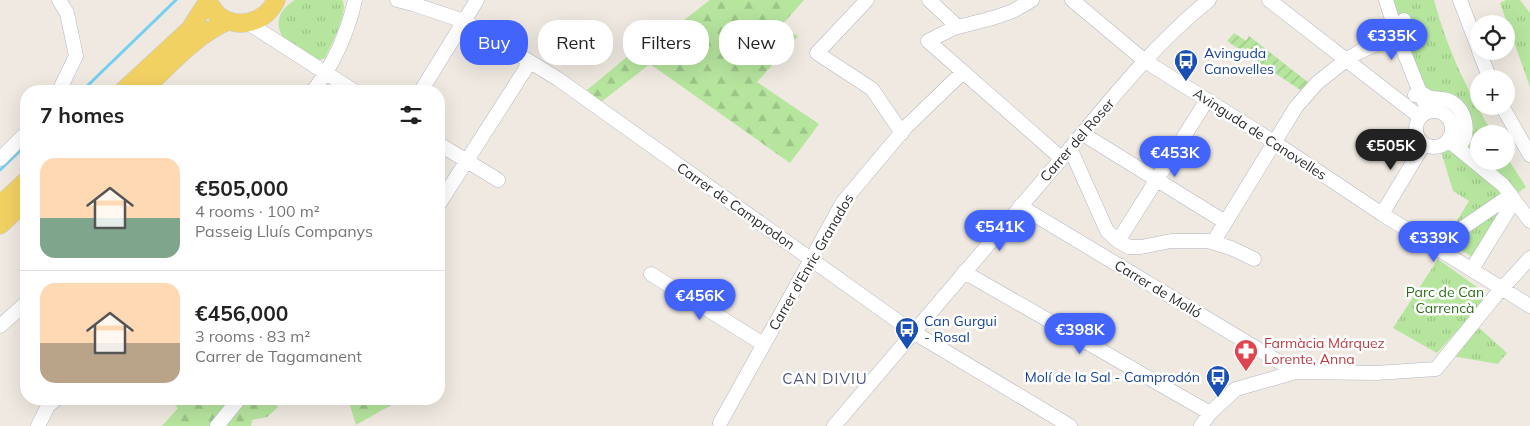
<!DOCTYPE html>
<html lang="en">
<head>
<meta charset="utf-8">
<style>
  body { margin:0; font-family:Mulish,sans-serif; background:#f6f6f6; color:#222; height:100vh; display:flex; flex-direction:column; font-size:19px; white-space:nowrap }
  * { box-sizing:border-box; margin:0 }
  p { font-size:16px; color:#767676 }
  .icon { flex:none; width:28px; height:28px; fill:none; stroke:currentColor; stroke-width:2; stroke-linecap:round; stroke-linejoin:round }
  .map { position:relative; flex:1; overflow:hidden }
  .details { position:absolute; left:20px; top:85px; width:425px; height:320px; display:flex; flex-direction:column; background:#fff; border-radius:20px; box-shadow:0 5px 20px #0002 }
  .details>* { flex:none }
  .banner { position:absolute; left:460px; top:20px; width:475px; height:45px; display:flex; gap:10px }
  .fabs { position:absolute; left:1470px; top:15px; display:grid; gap:10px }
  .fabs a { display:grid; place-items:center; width:45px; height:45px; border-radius:50%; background:#fff; box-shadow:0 5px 20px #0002; font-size:25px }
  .price { position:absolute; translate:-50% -42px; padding:0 11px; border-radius:18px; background:#4264fb; color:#fff; font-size:16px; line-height:32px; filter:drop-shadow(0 1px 2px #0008) }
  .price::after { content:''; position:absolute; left:50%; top:30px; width:15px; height:11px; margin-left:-8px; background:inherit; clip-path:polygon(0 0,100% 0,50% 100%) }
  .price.active { background:#222; color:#fff }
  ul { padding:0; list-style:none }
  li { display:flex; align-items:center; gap:15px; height:125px; padding:0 20px }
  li+li { border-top:1px solid #e0e0e0 }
  li span { display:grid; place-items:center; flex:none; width:140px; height:100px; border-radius:15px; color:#555 }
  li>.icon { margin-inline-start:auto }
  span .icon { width:60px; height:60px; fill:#fffc; stroke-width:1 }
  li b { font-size:21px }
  h2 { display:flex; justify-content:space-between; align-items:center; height:60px; padding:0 20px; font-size:21px }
  .tag { padding:0 18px; border-radius:20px; background:#fff; box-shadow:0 5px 20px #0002; font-size:18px; line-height:45px }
  .tag.active { background:#4264fb; color:#fff }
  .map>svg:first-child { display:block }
</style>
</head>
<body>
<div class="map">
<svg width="1530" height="426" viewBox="0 0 1530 426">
  <defs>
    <pattern id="forest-firs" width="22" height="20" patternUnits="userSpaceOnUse" patternTransform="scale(1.25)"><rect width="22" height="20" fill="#b6e59e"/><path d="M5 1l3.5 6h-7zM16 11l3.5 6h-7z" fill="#9dc588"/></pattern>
    <pattern id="park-tufts" width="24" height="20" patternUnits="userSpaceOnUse" patternTransform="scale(1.25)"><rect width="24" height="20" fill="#b6e59e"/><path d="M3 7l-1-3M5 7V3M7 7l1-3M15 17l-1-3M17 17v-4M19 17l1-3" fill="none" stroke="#9dc588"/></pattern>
    <pattern id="garden-furrows" width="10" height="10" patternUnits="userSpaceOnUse" patternTransform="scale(1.25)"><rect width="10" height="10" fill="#b6e59e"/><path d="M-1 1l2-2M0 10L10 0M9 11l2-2" fill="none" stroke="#9dc588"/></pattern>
  </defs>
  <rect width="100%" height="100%" fill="#efe9e1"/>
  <path fill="url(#forest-firs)" d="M710,0H804L780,27L798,36L757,82L819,124L790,163L650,64L601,102L587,90L662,28L684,20Z
    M168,399H273L278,407L267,417L252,420L251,426H162L178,408Z
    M348,399H393V404L356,425Z"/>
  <path fill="url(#park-tufts)" d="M295,0H342C350,10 330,47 325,58L319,60L283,37C273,22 281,8 295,0Z
    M1388,0H1434C1446,47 1468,92 1493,134H1479V161H1506V156L1526,187L1515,195L1474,258L1445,240L1469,201L1453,191L1440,148C1451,143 1453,134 1454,122L1442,110L1430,109Z
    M1506,0H1520L1530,13V87L1500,3Z
    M1438,259L1488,295L1468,318L1507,353L1498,364L1452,356L1472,331L1464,323L1437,353L1393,328Z"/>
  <path fill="url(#garden-furrows)" d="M1234,33L1246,41L1249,36L1309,83L1302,91L1227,41Z"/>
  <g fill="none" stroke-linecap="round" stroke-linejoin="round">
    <path stroke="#75cff0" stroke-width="3" d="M82,91L176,0
      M0,170L26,145"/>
    <g stroke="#b4b7c1" stroke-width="15">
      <path id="minor" d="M59,0L67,13L76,56L59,91
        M397,0L413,4L464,21L558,79L913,332L1070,426
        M867,0L817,53L872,89L902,133
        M929,0L958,27
        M1032,0L1013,11L993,18L954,28L928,41L1061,158
        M1072,0L1145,61L1274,142L1382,214L1530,306
        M1269,0L1420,117
        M1386,0L1397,35L1428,112
        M1460,0L1479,50
        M1404,20L1407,31
        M248,23L354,91
        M1479,51L1490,79
        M313,91C333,66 348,32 355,0
        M421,91L477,0
        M1415,95L1421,93C1424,94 1428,97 1431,98C1438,99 1444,98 1450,101C1467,110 1471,135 1458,148
        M1502,106L1530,155
        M1416 129a18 18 0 1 1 36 0a18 18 0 1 1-36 0Z
        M1083,134L1225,222
        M1448,140L1503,185L1530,221
        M439,144L498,180
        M1070,148L1107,231L1118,241L1129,247H1141L1171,241H1208L1231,248L1254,259
        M0,159L26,133
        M439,204L530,62
        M1020,206L1296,372
        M1382,214L1424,144
        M1118,241L1207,100
        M1214,241L1296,107L1317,83L1346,60L1359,52L1397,35
        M1437,248L1445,240L1511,195
        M1472,269L1511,206V195
        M964,272L1210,413
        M651,274L763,344
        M0,326L26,303
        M720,423L843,202L906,127L963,72
        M38,426L48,406L56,399
        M217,426L239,399
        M834,426C910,336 986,247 1062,158C1108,103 1153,45 1209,0
        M1201,426L1210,413L1236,389L1296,372L1376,373L1436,369L1496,295L1530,258"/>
    </g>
    <g stroke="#c9c9c9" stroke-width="19">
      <path id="major" d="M207,0C210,5 215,12 219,16C239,30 266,22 276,0
        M123,91L190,29L208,1
        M142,91C169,66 195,35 228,21
        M0,205L26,181
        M0,225L26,201"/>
    </g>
    <use href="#minor" stroke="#fff" stroke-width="14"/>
    <use href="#major" stroke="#f2d163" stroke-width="18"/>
  </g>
  <defs>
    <g id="bus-pin" transform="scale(1.25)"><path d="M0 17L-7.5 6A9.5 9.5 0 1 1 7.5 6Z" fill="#1a4fb4" stroke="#fff"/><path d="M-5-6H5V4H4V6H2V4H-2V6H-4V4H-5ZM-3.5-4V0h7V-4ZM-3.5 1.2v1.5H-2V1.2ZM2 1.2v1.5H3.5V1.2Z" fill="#fff"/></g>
    <g id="pharmacy-pin" transform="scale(1.25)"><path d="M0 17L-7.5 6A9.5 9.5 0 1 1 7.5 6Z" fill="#e0444e" stroke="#fff"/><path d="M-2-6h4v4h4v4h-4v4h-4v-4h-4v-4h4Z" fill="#fff"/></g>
  </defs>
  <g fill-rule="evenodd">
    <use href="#bus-pin" x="1186" y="61"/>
    <use href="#bus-pin" x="907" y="329"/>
    <use href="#pharmacy-pin" x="1246" y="351"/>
    <use href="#bus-pin" x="1218" y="377"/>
  </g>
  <g text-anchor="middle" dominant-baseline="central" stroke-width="5" stroke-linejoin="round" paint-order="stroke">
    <g font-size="14" fill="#164399" stroke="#fff" text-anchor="start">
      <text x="1204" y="53">Avinguda<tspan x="1204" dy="16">Canovelles</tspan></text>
      <text x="924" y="321">Can Gurgui<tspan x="924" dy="16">- Rosal</tspan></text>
      <text x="1200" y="377" text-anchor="end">Molí de la Sal - Camprodón</text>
    </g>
    <g font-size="14" fill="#2e2e2e" stroke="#fff">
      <text transform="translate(1260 134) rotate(33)">Avinguda de Canovelles</text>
      <text transform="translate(1077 140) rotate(-49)">Carrer del Roser</text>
      <text transform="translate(736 206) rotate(35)">Carrer de Camprodon</text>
      <text transform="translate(811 262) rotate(-60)">Carrer d'Enric Granados</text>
      <text transform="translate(1158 289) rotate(31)">Carrer de Molló</text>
    </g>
    <g font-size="14" fill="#2c6e1b" stroke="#fff">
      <text x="1445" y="292">Parc de Can<tspan x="1445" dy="16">Carrencà</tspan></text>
    </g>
    <g font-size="14" fill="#be3a42" stroke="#fff" text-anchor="start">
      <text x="1264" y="343">Farmàcia Márquez<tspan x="1264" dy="16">Lorente, Anna</tspan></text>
    </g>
    <g font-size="15" letter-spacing="1" fill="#4d5680" stroke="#fff">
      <text x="825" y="378">CAN DIVIU</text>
    </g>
  </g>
</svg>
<div class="fabs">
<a><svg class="icon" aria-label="locate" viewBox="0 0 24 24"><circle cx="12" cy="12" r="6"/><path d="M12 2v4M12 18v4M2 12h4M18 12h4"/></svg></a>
<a>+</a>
<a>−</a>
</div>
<b class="price" style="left:1392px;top:61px">€335K</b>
<b class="price active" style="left:1391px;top:171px">€505K</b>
<b class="price" style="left:1175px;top:178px">€453K</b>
<b class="price" style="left:1000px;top:252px">€541K</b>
<b class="price" style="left:1434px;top:263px">€339K</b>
<b class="price" style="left:700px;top:321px">€456K</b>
<b class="price" style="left:1080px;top:355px">€398K</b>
<div class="banner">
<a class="tag active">Buy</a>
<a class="tag">Rent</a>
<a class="tag">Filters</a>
<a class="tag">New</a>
</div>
<section class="details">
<h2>7 homes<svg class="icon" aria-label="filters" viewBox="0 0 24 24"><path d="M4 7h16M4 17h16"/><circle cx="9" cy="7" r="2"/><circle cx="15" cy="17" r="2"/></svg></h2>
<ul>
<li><span style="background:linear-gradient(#ffd9b3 60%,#7fa58c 0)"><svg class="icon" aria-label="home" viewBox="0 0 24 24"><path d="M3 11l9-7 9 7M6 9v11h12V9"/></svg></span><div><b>€505,000</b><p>4 rooms · 100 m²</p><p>Passeig Lluís Companys</p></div></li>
<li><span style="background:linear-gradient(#ffd9b3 60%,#b9a48a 0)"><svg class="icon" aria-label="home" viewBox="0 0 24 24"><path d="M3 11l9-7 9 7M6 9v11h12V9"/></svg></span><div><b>€456,000</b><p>3 rooms · 83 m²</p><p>Carrer de Tagamanent</p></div></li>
</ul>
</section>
</div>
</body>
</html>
